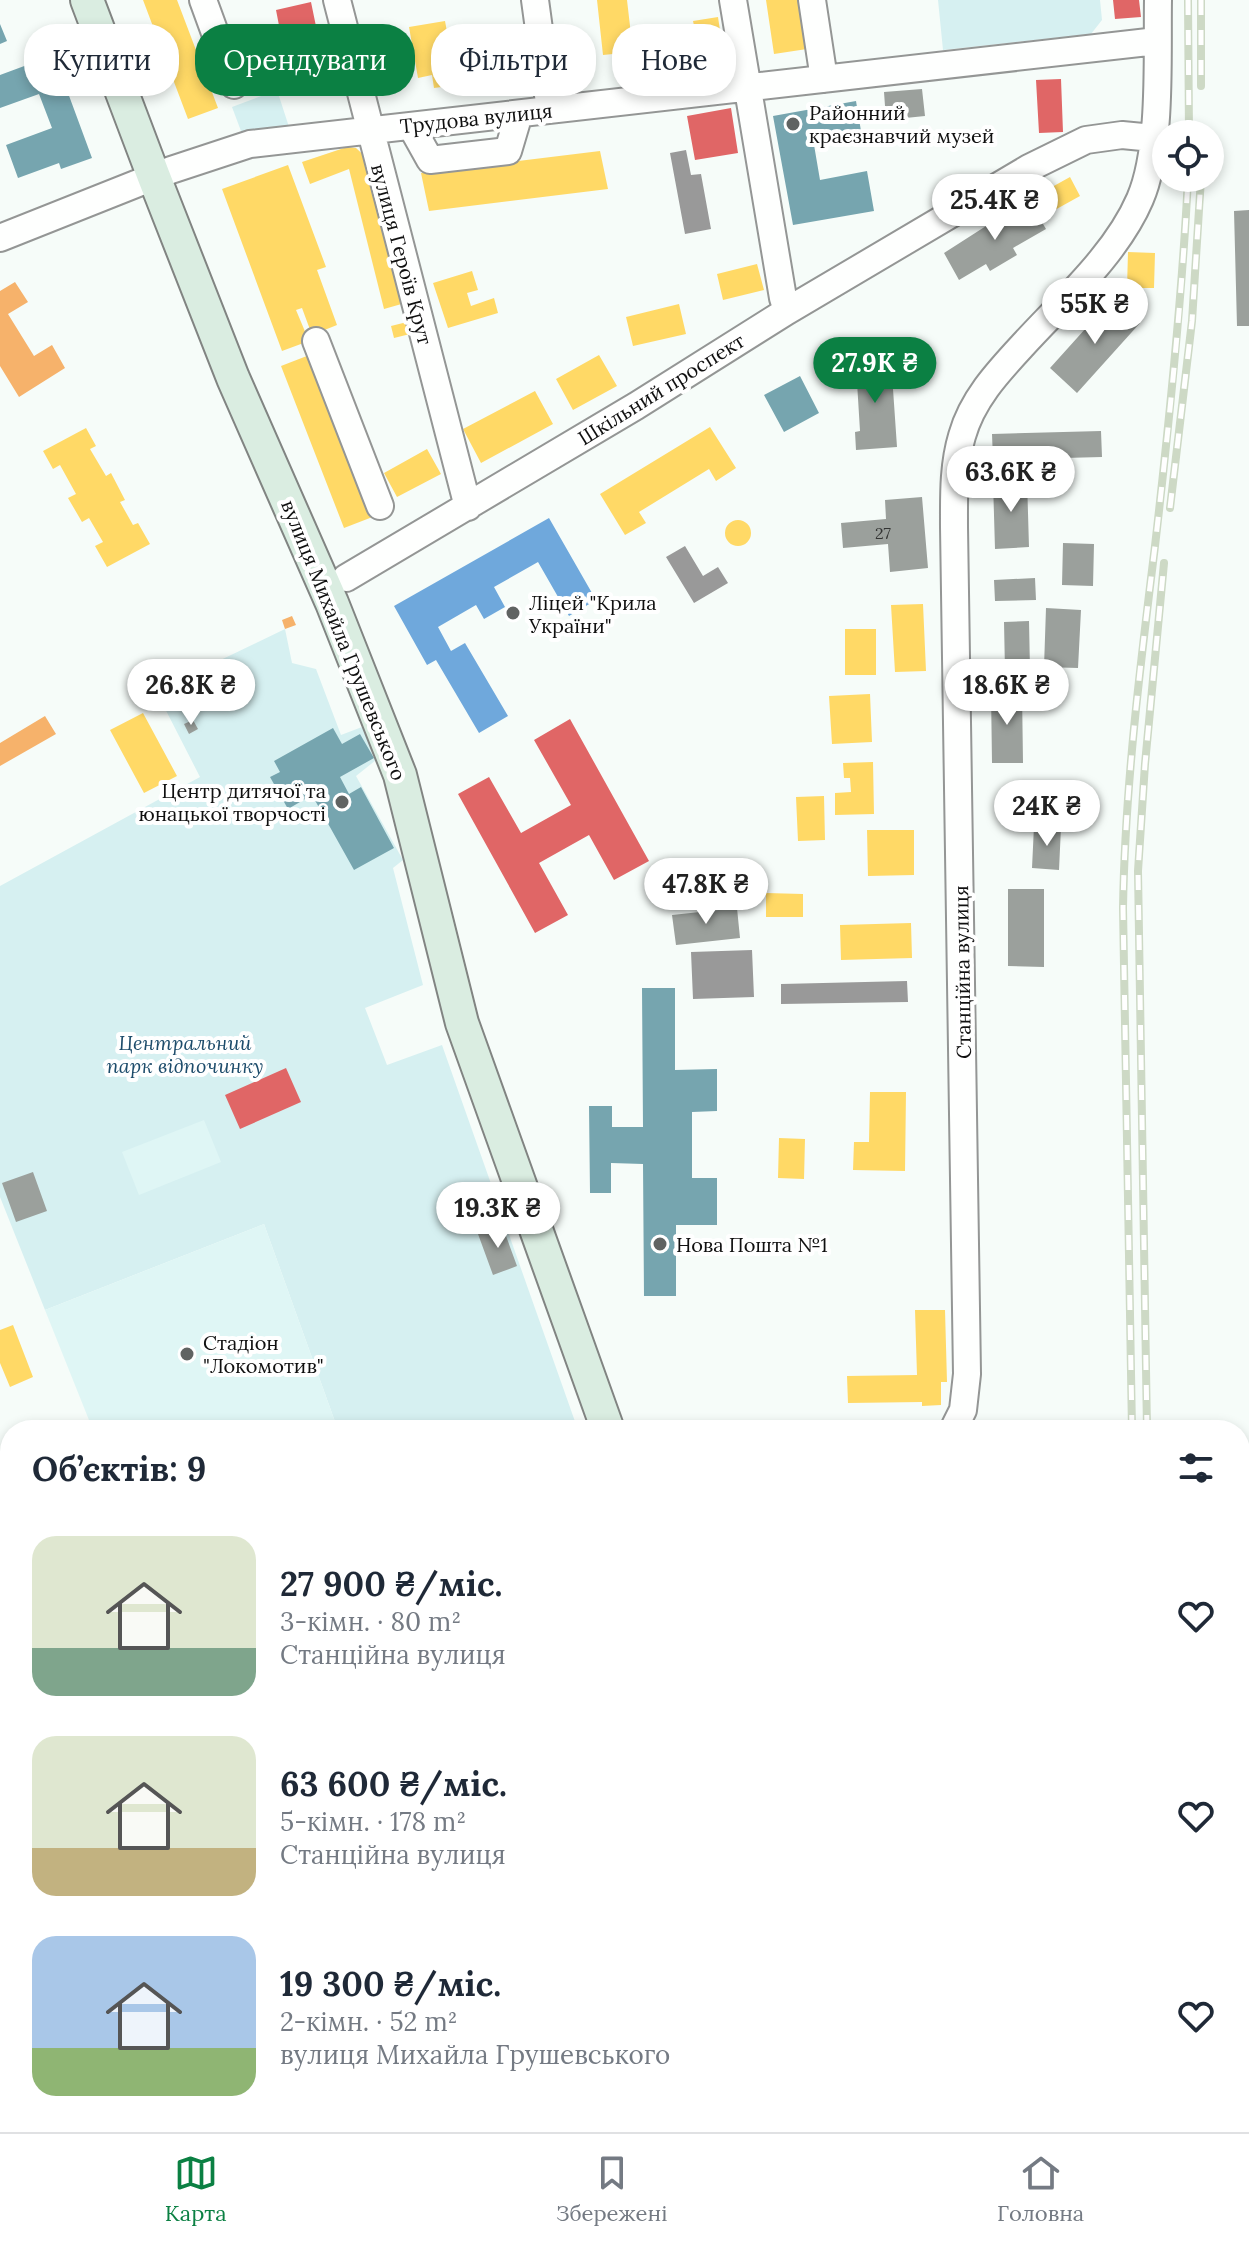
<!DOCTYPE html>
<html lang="uk">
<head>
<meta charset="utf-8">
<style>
  body { margin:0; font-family:Lora,serif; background:#f6f6f7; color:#1f2937; height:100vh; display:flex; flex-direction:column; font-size:30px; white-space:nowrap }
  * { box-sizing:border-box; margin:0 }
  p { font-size:26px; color:#747a83 }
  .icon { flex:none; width:44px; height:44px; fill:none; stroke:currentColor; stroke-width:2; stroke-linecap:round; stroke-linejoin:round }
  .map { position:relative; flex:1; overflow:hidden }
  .sheet { position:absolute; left:0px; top:1420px; width:1250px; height:712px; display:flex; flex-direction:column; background:#fff; border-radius:32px 32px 0 0; box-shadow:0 4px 12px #0003 }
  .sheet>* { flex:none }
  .hud { position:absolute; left:24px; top:24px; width:800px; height:72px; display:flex; gap:16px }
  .tools { position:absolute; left:1152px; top:120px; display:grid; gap:16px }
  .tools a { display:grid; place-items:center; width:72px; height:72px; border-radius:50%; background:#fff; box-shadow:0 4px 12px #0003; font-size:40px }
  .price { position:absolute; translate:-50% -68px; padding:0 18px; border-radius:28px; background:#fff; color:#222; font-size:26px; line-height:52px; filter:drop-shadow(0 2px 4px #0008) }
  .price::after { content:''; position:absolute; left:50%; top:48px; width:24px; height:18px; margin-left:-12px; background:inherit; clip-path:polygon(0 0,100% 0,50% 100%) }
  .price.on { background:#0b8043; color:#fff }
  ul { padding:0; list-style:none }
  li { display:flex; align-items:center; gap:24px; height:200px; padding:0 32px }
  li span { display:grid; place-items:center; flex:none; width:224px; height:160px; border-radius:24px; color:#555 }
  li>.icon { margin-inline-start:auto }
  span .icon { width:96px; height:96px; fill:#fffc; stroke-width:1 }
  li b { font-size:34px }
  h2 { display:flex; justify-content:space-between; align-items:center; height:96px; padding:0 32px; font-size:34px }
  .tag { padding:0 28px; border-radius:32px; background:#fff; box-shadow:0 4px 12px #0003; font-size:28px; line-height:72px }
  .tag.on { background:#0b8043; color:#fff }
  .menu { display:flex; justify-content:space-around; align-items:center; height:112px; border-top:2px solid #e0e1e3; background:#fff; font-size:22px; color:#747a83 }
  .menu a { display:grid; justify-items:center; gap:4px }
  .menu .on { color:#0b8043 }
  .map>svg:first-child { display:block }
</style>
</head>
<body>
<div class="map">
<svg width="1249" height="2132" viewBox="0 0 1249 2132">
  <rect width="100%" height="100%" fill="#f6fcf9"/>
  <path fill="#e2f9ee" d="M273,2122H577L581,2132H278Z"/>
  <path fill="#d6f0f1" d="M938,0H1100L1102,20L1091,34L943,50Z
    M277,90L290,130L244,139L232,107Z
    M285,629L292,663L316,669L341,735L362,727L376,760L356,776L403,860L393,868L423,985L365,1008L387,1065L442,1045L578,1430H338L264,1224L45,1310L0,1197V886L200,777L156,691Z"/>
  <path fill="#c3e5ea" d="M0,2087L10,2098V2122H143L147,2132H0Z"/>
  <path fill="#dff6f5" d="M204,1120L221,1162L139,1195L122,1152Z
    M264,1224L338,1430H93L45,1310Z"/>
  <path fill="#ffd966" d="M143,0H177L218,108L188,119Z
    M597,0H627L633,52L603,55Z
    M766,0H800L807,49L774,54Z
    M718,17L726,70L667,78L663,45L697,39L693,21Z
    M445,21L457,85L434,88L432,75L418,78L409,27Z
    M347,147L356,148L370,161L405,303L384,309L349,169L310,184L302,162Z
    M600,151L608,189L429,211L421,173Z
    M288,165L326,267L317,270L337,325L312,335L302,308L296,310L309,341L282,351L222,189Z
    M1070,177L1080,196L1053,211L1043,192Z
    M1128,252L1155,253L1154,288H1127Z
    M757,264L764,290L723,300L717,274Z
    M472,271L478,290L467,293L471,306L494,298L498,313L448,328L433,283Z
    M679,304L686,334L633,346L626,317Z
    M407,322L410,334L394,338L391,326Z
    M312,354L375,516L344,528L281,366Z
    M599,355L617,386L573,410L556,379Z
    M535,391L553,424L481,463L463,429Z
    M710,427L736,468L716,481L709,469L639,512L646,523L625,535L600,494Z
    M86,428L96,446L90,449L106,476L111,473L125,500L120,502L133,525L138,523L150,544L107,567L95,546L103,542L89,518L82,522L68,498L76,494L60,465L53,469L43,451Z
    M427,449L441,474L397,497L384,473Z
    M725 533a13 13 0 1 1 26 0a13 13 0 1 1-26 0Z
    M923,604L926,671L895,672L891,605Z
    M845,629H876V675H845Z
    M870,694L872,742L832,744L829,696Z
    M143,713L177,776L144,793L110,730Z
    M873,762L874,814L835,815V793L851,792L850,778H844L843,763Z
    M824,796L825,840L798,841L796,797Z
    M867,830H914V875L868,876Z
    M766,893L803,894V917H766Z
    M911,923L912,958L841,960L840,925Z
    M870,1092H906L905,1171L853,1170L854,1142H869Z
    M779,1138L805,1139L804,1179L778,1178Z
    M915,1310H945L947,1382H941V1405L922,1406V1402L848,1403L847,1376L917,1375Z
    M13,1325L33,1377L10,1387L0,1363V1330Z
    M10,1971V2022L0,2028V1977Z
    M737,2122H807L788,2132H728L726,2128Z"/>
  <path fill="#e06666" d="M1113,0H1139L1141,17L1115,19Z
    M311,2L326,75L290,82L276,10Z
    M1061,79L1063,132L1039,133L1036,80Z
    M731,108L738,153L695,160L687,116Z
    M570,719L649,861L614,880L589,835L539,863L568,915L535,933L458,794L489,777L521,833L571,805L534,740Z
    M286,1068L301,1102L240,1129L225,1095Z"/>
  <path fill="#6fa8dc" d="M549,518L596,600L569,616L538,562L494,587L505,607L484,619L476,605L438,627L451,651L465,643L508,716L479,733L436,660L427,665L394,606Z
    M10,1651V1723L0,1701V1656Z
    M10,1811V1852L0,1857V1823L8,1820L6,1813Z"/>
  <path fill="#f6b26b" d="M15,282L28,302L8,314L34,356L52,345L65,368L19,397L0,366V291Z
    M292,616L296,625L285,629L282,620Z
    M45,716L56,734L0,766V743Z"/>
  <path fill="#76a5af" d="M0,24L7,41L0,44Z
    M54,55L92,158L61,169L59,163L18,178L6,145L52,128L39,94L0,108V75Z
    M856,101L861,131L813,139L820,180L867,171L874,211L793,225L773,116Z
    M800,376L819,413L784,432L764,395Z
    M333,728L342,744L360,734L374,758L340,777L349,794L361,787L394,848L354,870L312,795L288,809L270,777L280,772L274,761Z
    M642,988H675V1070L717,1069V1111L692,1112V1178H717V1225H676V1296H644L643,1164L611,1163V1193H590L589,1106H612V1127H643Z"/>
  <path fill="#999" d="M686,150L691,175L701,174L711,229L685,234L670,153Z
    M685,546L703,576L718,567L728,583L694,603L666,557Z
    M752,950L754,997L693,999L691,952Z
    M907,981L908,1002L781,1004V984Z"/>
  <path fill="#9ba09c" d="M922,89L925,116L886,120L884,92Z
    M1030,202L1046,229L1013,248L1017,255L990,271L986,264L959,280L944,253L997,219L998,221Z
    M1249,210V326H1237L1234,211Z
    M1113,298L1140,323L1077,393L1050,368Z
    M891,360L897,447L856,450L855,432L860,431L857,382H852L851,362Z
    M1101,431L1102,457L993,460L992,434Z
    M1027,479L1029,547L995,549L993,481Z
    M922,497L928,568L890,572L888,544L843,548L841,523L886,519L885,500Z
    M1063,543L1094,544L1093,586L1062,585Z
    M1035,578L1036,600L995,601L994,580Z
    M1046,608L1081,610L1078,668L1044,667Z
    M1029,621L1030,670L1005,671L1004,622Z
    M991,691H1022L1023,763H992Z
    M193,720L198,729L189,734L184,724Z
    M1034,826L1061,827L1059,870L1032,868Z
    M1008,889H1044V967L1008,966Z
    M737,908L740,938L676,945L672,915Z
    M33,1172L47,1211L16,1222L2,1183Z
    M502,1225L517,1266L493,1275L478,1234Z
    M1017,2122H1073V2132H1017Z"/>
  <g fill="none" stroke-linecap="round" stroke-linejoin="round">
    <g stroke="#949695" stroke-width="30">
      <path id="minor" d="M203,0L234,85
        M337,0L468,507
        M535,0L550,110
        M733,0L783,298L787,311
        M812,0L824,79
        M411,126L430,160L508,151L519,114
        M0,238L171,170L250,144L1157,41
        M316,341L380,506
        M346,578L636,406L787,311L1029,168L1086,140L1122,135L1153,138
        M953,1430L963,1410L967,1374L954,527C954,497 953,466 962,436C972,400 997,373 1022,346C1062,302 1116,255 1140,199C1162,148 1157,57 1158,0
        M0,1897L10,1893
        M1085,2122V2132"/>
    </g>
    <g stroke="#818482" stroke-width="36">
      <path id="major" d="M87,0L154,177L233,378L332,603L400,775L462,1023L608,1430
        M859,2122L863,2132"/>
    </g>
    <use href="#minor" stroke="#fefffe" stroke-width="26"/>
    <use href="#major" stroke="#daede1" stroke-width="32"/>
    <g stroke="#cdd9c5" stroke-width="8">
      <path id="rail" d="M1188,0L1189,134
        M1201,0V86
        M1170,508L1192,321L1201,178
        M1132,1430L1123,908C1125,787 1140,667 1155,546C1169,424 1182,301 1188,178
        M1147,1430L1138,871L1145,764L1164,563
        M1145,2122V2132
        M1160,2122V2132"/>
    </g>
    <use href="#rail" stroke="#fff" stroke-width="5" stroke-dasharray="15" stroke-linecap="butt"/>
  </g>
  <g fill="#606362" stroke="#fff" stroke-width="3">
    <circle cx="793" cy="124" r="8"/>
    <circle cx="513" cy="613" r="8"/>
    <circle cx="342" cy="802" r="8"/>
    <circle cx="660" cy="1244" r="8"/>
    <circle cx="187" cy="1354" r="8"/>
  </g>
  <g text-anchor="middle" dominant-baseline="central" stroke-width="8" stroke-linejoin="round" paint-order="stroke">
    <g font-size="16" fill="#333433">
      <text x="883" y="533">27</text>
    </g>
    <g font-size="20" fill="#101010" stroke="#fff" text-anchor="start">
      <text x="809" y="112">Районний<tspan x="809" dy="23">краєзнавчий музей</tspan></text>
      <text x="529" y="602">Ліцей "Крила<tspan x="529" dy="23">України"</tspan></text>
      <text x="326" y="790" text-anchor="end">Центр дитячої та<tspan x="326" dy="23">юнацької творчості</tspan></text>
      <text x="676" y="1244">Нова Пошта №1</text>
      <text x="203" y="1342">Стадіон<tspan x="203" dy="23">"Локомотив"</tspan></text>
    </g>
    <g font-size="20" fill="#101010" stroke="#fff">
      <text transform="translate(476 118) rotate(-6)">Трудова вулиця</text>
      <text transform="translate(402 254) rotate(75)">вулиця Героїв Крут</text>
      <text transform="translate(661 389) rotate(-32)">Шкільний проспект</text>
      <text transform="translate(344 640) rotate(68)">вулиця Михайла Грушевського</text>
      <text transform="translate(962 972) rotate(-91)">Станційна вулиця</text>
    </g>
    <g font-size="20" font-style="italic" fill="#1d4c6b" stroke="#fff">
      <text x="185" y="1042">Центральний<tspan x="185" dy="23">парк відпочинку</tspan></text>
    </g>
  </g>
</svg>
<div class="tools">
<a><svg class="icon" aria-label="locate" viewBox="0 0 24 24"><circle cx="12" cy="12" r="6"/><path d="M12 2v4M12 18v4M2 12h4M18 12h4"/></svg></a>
</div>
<b class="price" style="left:995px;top:242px">25.4K ₴</b>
<b class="price" style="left:1095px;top:346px">55K ₴</b>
<b class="price on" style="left:875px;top:405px">27.9K ₴</b>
<b class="price" style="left:1011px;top:514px">63.6K ₴</b>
<b class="price" style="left:191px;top:727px">26.8K ₴</b>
<b class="price" style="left:1007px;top:727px">18.6K ₴</b>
<b class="price" style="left:1047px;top:848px">24K ₴</b>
<b class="price" style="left:706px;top:926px">47.8K ₴</b>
<b class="price" style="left:498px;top:1250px">19.3K ₴</b>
<div class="hud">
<a class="tag">Купити</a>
<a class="tag on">Орендувати</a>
<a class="tag">Фільтри</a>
<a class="tag">Нове</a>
</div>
<section class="sheet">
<h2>Об’єктів: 9<svg class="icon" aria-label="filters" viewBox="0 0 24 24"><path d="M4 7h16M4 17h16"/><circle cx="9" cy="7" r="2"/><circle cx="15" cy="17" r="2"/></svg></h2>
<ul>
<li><span style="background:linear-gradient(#dfe7d0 70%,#7fa58c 0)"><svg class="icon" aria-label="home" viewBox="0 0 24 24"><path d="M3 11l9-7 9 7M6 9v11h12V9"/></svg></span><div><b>27 900 ₴/міс.</b><p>3-кімн. · 80 m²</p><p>Станційна вулиця</p></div><svg class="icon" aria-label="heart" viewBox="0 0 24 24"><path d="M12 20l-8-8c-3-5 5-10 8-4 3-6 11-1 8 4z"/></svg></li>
<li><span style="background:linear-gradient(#dfe7d0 70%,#c2b280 0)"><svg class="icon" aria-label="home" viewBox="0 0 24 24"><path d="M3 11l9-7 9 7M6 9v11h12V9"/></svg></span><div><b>63 600 ₴/міс.</b><p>5-кімн. · 178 m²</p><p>Станційна вулиця</p></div><svg class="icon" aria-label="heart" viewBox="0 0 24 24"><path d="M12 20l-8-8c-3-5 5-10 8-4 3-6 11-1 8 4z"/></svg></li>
<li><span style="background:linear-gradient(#a9c7e8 70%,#8fb573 0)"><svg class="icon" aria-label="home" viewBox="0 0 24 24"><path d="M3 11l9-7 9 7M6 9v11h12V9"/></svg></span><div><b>19 300 ₴/міс.</b><p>2-кімн. · 52 m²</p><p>вулиця Михайла Грушевського</p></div><svg class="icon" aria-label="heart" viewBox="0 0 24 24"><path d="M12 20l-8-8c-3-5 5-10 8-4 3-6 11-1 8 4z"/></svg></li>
</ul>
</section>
</div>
<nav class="menu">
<a class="on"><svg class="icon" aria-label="map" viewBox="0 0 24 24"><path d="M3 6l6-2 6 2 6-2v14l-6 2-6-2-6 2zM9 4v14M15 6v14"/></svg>Карта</a>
<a><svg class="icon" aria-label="saved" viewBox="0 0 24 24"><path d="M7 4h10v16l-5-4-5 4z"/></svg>Збережені</a>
<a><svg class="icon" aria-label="home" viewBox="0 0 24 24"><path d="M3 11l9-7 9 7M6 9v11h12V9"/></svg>Головна</a>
</nav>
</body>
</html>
